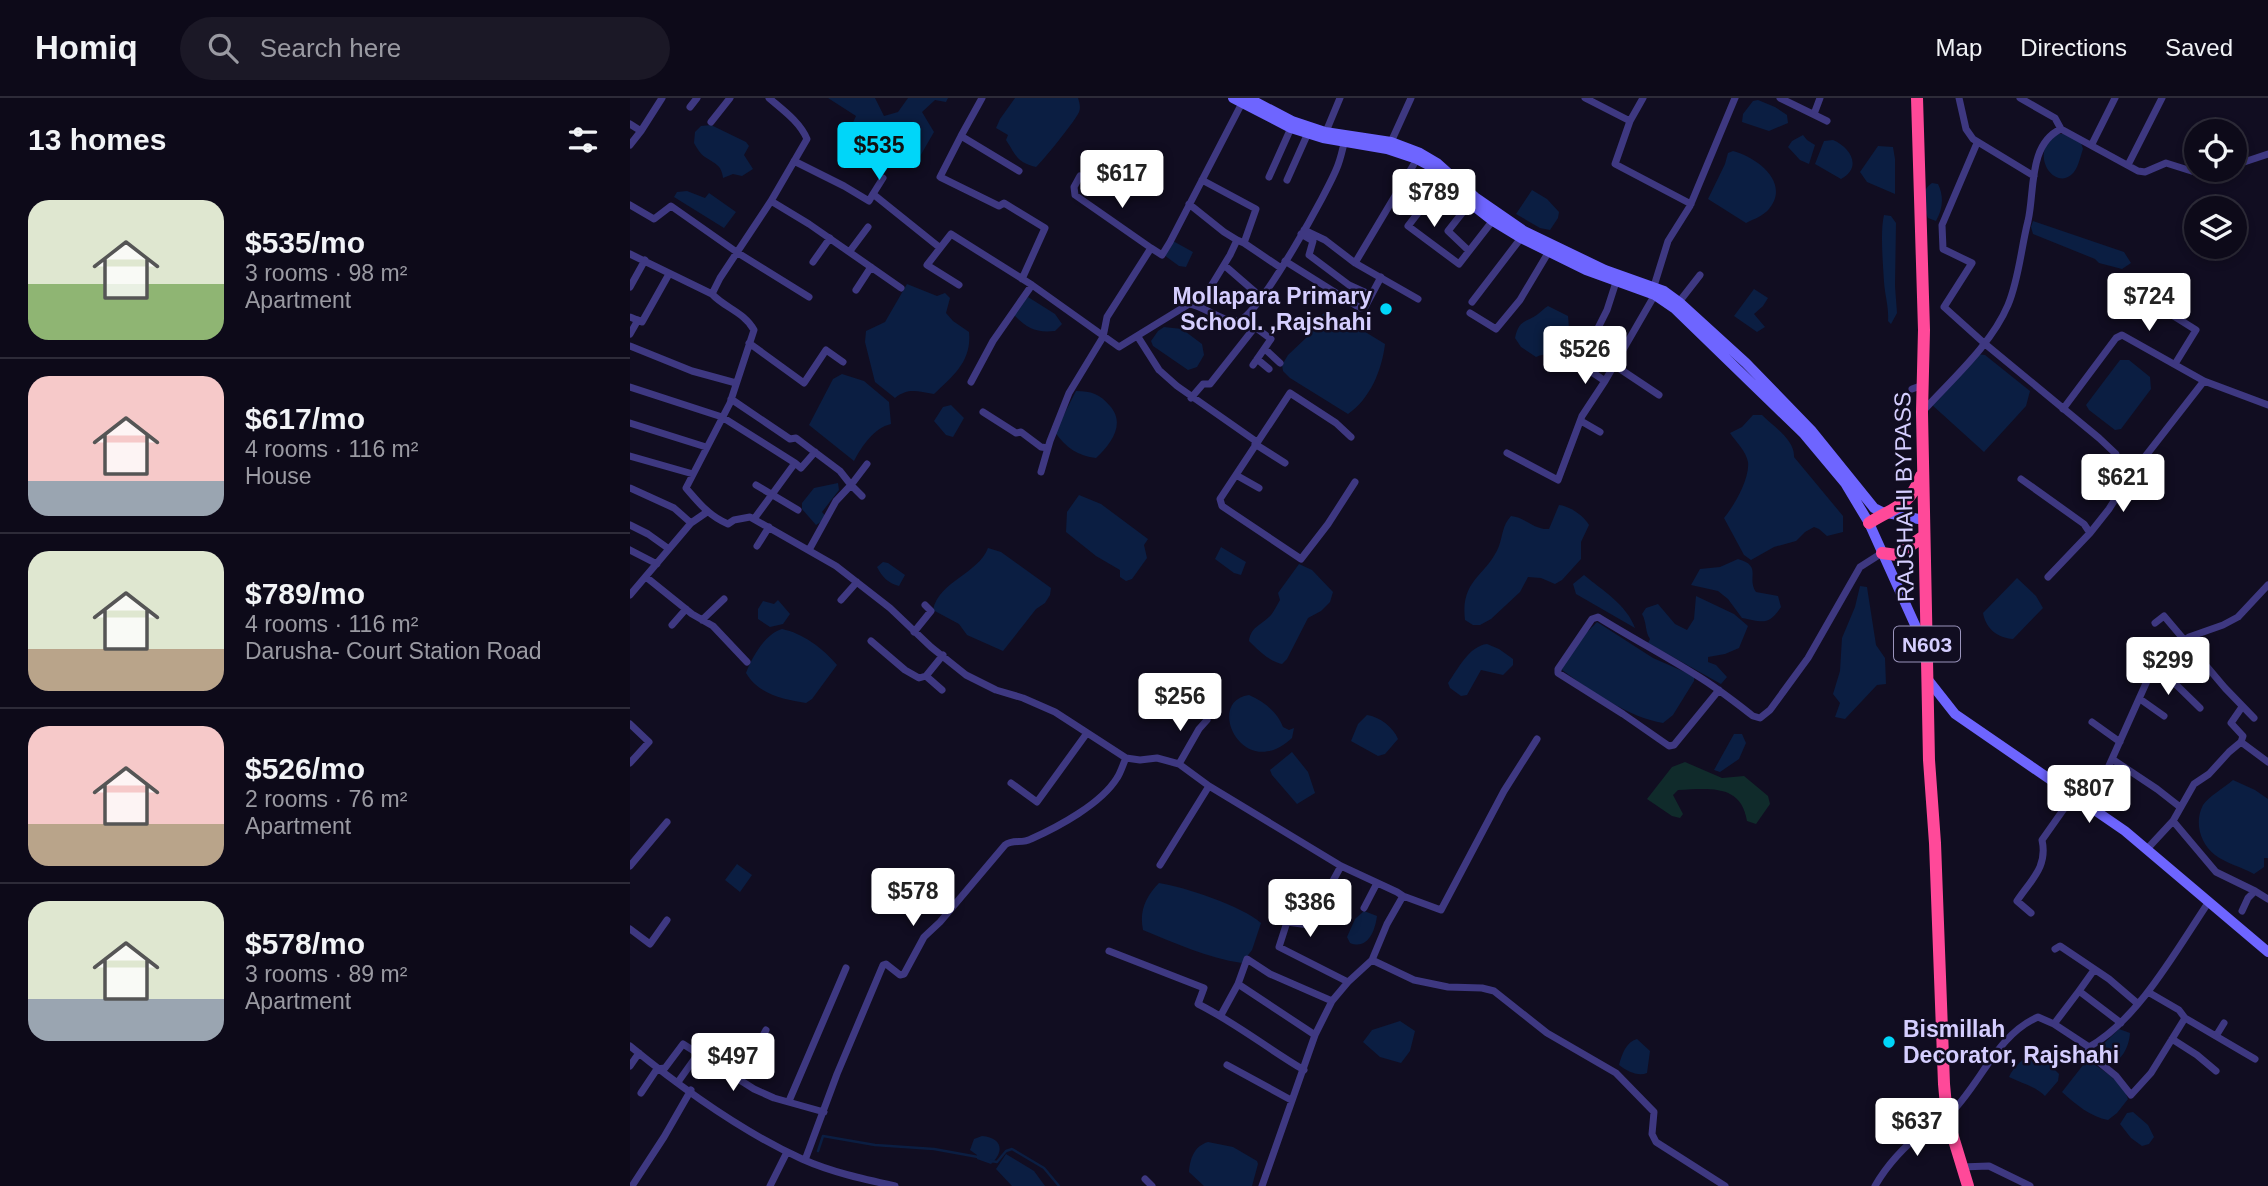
<!DOCTYPE html>
<html lang="en">
<head>
<meta charset="utf-8">
<style>
  body { margin:0; font-family:Arial,sans-serif; background:#1b1826; color:#f1f3f6; height:100vh; display:flex; flex-direction:column; font-size:26px; white-space:nowrap }
  * { box-sizing:border-box; margin:0 }
  p { font-size:23px; color:#9a9aa2 }
  .icon { flex:none; width:38px; height:38px; fill:none; stroke:currentColor; stroke-width:2; stroke-linecap:round; stroke-linejoin:round }
  .map { position:relative; flex:1; overflow:hidden }
  .side { display:flex; flex-direction:column; background:#0d0a19; width:630px }
  .side>* { flex:none }
  .fabs { position:absolute; left:1554px; top:21px; display:grid; gap:14px }
  .fabs a { display:grid; place-items:center; width:63px; height:63px; border-radius:50%; background:#0d0a19; box-shadow:0 4px 10px #0003,0 0 0 2px #2d2b38; font-size:35px }
  .price { position:absolute; translate:-50% -60px; padding:0 16px; border-radius:7px; background:#fff; color:#222; font-size:23px; line-height:46px; filter:drop-shadow(0 2px 4px #0008) }
  .price::after { content:''; position:absolute; left:50%; top:42px; width:21px; height:16px; margin-left:-10px; background:inherit; clip-path:polygon(0 0,100% 0,50% 100%) }
  .price.current { background:#00d6f9; color:#111 }
  ul { padding:0; list-style:none }
  li { display:flex; align-items:center; gap:21px; height:175px; padding:0 28px }
  li+li { border-top:2px solid #2d2b38 }
  li span { display:grid; place-items:center; flex:none; width:196px; height:140px; border-radius:21px; color:#555 }
  li>.icon { margin-inline-start:auto }
  span .icon { width:84px; height:84px; fill:#fffc; stroke-width:1 }
  li b { font-size:30px }
  h2 { display:flex; justify-content:space-between; align-items:center; height:84px; padding:0 28px; font-size:30px }
  header { display:flex; align-items:center; gap:42px; box-sizing:border-box; height:98px; padding:0 35px; background:#0d0a19; border-bottom:2px solid #2d2b38 }
  header strong { font-size:33px }
  nav { display:flex; gap:38px; margin-inline-start:auto; font-size:24px }
  .search { width:490px; height:63px; background:#1b1826; display:flex; align-items:center; gap:18px; box-sizing:border-box; padding:0 24px; border-radius:38px; color:#9a9aa2; font-size:26px }
  main { display:flex; flex:1; min-height:0 }
  .map>svg:first-child { display:block }
</style>
</head>
<body>
<header>
<strong>Homiq</strong>
<div class="search"><svg class="icon" aria-label="search" viewBox="0 0 24 24"><circle cx="10" cy="10" r="6"/><path d="M15 15l6 6"/></svg>Search here</div>
<nav><a>Map</a><a>Directions</a><a>Saved</a></nav>
</header>
<main>
<section class="side">
<h2>13 homes<svg class="icon" aria-label="filters" viewBox="0 0 24 24"><path d="M4 7h16M4 17h16"/><circle cx="9" cy="7" r="2"/><circle cx="15" cy="17" r="2"/></svg></h2>
<ul>
<li><span style="background:linear-gradient(#dfe7d0 60%,#8fb573 0)"><svg class="icon" aria-label="home" viewBox="0 0 24 24"><path d="M3 11l9-7 9 7M6 9v11h12V9"/></svg></span><div><b>$535/mo</b><p>3 rooms · 98 m²</p><p>Apartment</p></div></li>
<li><span style="background:linear-gradient(#f6c9c9 75%,#9aa5b1 0)"><svg class="icon" aria-label="home" viewBox="0 0 24 24"><path d="M3 11l9-7 9 7M6 9v11h12V9"/></svg></span><div><b>$617/mo</b><p>4 rooms · 116 m²</p><p>House</p></div></li>
<li><span style="background:linear-gradient(#dfe7d0 70%,#b9a48a 0)"><svg class="icon" aria-label="home" viewBox="0 0 24 24"><path d="M3 11l9-7 9 7M6 9v11h12V9"/></svg></span><div><b>$789/mo</b><p>4 rooms · 116 m²</p><p>Darusha- Court Station Road</p></div></li>
<li><span style="background:linear-gradient(#f6c9c9 70%,#b9a48a 0)"><svg class="icon" aria-label="home" viewBox="0 0 24 24"><path d="M3 11l9-7 9 7M6 9v11h12V9"/></svg></span><div><b>$526/mo</b><p>2 rooms · 76 m²</p><p>Apartment</p></div></li>
<li><span style="background:linear-gradient(#dfe7d0 70%,#9aa5b1 0)"><svg class="icon" aria-label="home" viewBox="0 0 24 24"><path d="M3 11l9-7 9 7M6 9v11h12V9"/></svg></span><div><b>$578/mo</b><p>3 rooms · 89 m²</p><p>Apartment</p></div></li>
</ul>
</section>
<div class="map">
<svg width="1638" height="1088" viewBox="0 0 1638 1088">
  <rect width="100%" height="100%" fill="#110d21"/>
  <path fill="#102b2b" d="M1055,664L1092,680L1114,678L1138,698L1140,706L1126,726L1117,723C1111,685 1078,691 1048,692L1043,697L1053,716L1050,720L1042,718L1017,701L1042,669Z"/>
  <path fill="#0b1e42" d="M198,0H245L254,18L268,14L278,0H318L316,4L305,2L292,14L304,34L285,67L265,56L241,57L217,37L226,18Z
    M385,0H448C450,6 451,11 448,16C444,24 412,64 406,69C386,64 386,57 376,42L378,37L366,30L370,21Z
    M1128,2L1145,9L1157,17L1158,25L1139,33L1112,24L1113,16L1123,3Z
    M81,27L116,44L119,48L114,57L123,71L112,78L103,76L93,80C91,66 85,66 75,59C70,56 67,50 64,45L65,34L71,28Z
    M1427,36H1438L1450,42L1453,51C1450,59 1448,72 1441,77C1423,92 1398,54 1427,36Z
    M1173,37L1177,42L1185,47L1179,66L1170,62L1158,49L1162,43Z
    M1203,42C1220,49 1233,69 1211,81L1185,66L1194,43Z
    M1248,48L1263,49L1265,61V96L1237,84L1230,74Z
    M1103,53C1126,59 1161,84 1139,111C1133,118 1124,121 1116,125L1078,101L1095,66L1098,55Z
    M1302,85L1308,86C1314,98 1313,111 1306,123L1298,120C1293,107 1289,94 1302,85Z
    M902,92L917,101L929,114L928,120L920,132L910,130L886,116Z
    M57,93L75,100L79,95L106,114L94,130L44,99L47,94Z
    M1254,117L1261,118L1266,125L1265,188L1267,215L1261,226L1258,223C1259,209 1255,198 1254,184C1253,166 1250,133 1254,117Z
    M1403,123L1494,154L1501,165L1492,171L1469,165L1465,161L1403,136L1401,129Z
    M543,143L563,154L556,169L549,168L534,157Z
    M277,186L307,198L315,195L320,200L316,215L323,223L339,234C342,263 323,278 304,296C288,294 279,289 265,300L245,284L235,244L236,233L255,224Z
    M1124,191L1138,200L1133,208L1124,216L1135,229L1127,234L1104,218Z
    M398,199L425,216L432,226L425,233C405,235 397,230 383,216Z
    M918,208L938,218L939,230L936,238L944,242L948,248C935,263 922,252 906,259L891,249L885,240C889,221 896,225 908,216C912,213 914,210 918,208Z
    M695,214L709,224L714,221L755,246C752,272 740,301 718,316L660,280L653,273L652,267L658,257L677,239L682,227Z
    M534,229L552,231L572,246L574,257L567,269L558,272L523,248L521,243L528,233Z
    M1346,256L1355,257L1400,293L1396,308L1354,354L1301,306Z
    M1490,262H1499L1520,279L1521,291L1491,331L1485,332L1459,312L1456,307Z
    M212,276L234,283L259,304L261,326C244,330 232,348 224,363L179,327L203,281Z
    M446,293C461,293 470,296 480,308C496,326 481,346 466,360C448,358 436,350 425,334Z
    M321,307L334,320L323,339L316,337L304,323L313,309Z
    M1123,317H1132C1143,328 1165,342 1164,359L1213,418V434L1197,438L1189,431L1184,429L1175,434L1166,443L1144,449L1121,462L1114,457L1094,420C1104,408 1120,380 1118,364C1116,353 1106,344 1100,335L1112,329Z
    M208,385L209,392L192,414L197,420L186,427L172,411V405L184,390Z
    M449,397L471,406L518,441L514,447L517,460L502,481L496,483L490,479V472L466,458L436,434L437,414Z
    M929,407C940,408 954,418 959,427L951,444V461L932,482L925,486L911,480L898,479L890,494L861,521L850,527H843L835,522C830,481 857,478 869,448C873,437 872,428 881,418C895,419 904,432 919,431Z
    M591,449L616,464L611,477L604,475L585,461Z
    M358,450L371,454L421,490L420,497L415,505L406,511L373,553L337,537L329,526L303,512C309,483 348,476 358,450Z
    M1108,461C1133,468 1116,480 1126,494L1148,498L1151,509C1138,528 1133,524 1112,520L1098,501L1088,493L1061,487L1070,471L1090,469Z
    M253,464L258,465L275,477L269,488C258,485 252,479 247,469Z
    M669,466L682,472L703,494L700,504L691,513L678,520L657,561L652,566C640,564 628,552 619,543C621,528 632,527 641,517C644,513 647,507 650,502L648,495Z
    M954,477C972,492 997,507 1005,530L946,496L943,486Z
    M1387,480L1406,498L1413,510L1383,541C1368,540 1356,531 1353,515Z
    M1230,488L1237,489L1246,547L1255,560L1256,586L1247,587L1215,621L1205,619L1210,605L1203,596L1210,573L1212,540L1225,509Z
    M1066,498L1104,516L1118,528L1109,550L1095,556L1078,559V564L1086,567L1097,579L1091,586L1018,545L1020,541C1015,534 1017,525 1012,516L1016,510L1028,506L1045,526L1057,532L1064,521Z
    M148,502L160,516L153,526L140,529L128,521V511L133,503L144,506Z
    M967,524L1023,560L1064,578V583L1043,617L1033,625C1000,620 959,592 932,572C935,553 954,538 967,524Z
    M152,531C172,535 193,550 207,567L182,601L176,605C154,601 129,597 116,575C122,559 135,536 152,531Z
    M857,546L869,551L883,561V567L873,577L851,572L837,597L831,598L820,590L818,585C828,571 839,548 857,546Z
    M619,597C634,603 648,615 653,629L659,632L664,630L662,640C613,686 574,603 619,597Z
    M737,617C750,619 763,629 768,641L755,656L748,658L721,643L728,626Z
    M1104,636H1112L1116,645L1109,661L1090,674L1084,672Z
    M662,654L678,674L685,695L667,706L642,677L640,672Z
    M1603,682L1625,692L1638,701V760H1634V769L1624,776C1612,769 1595,765 1585,757C1570,745 1564,724 1573,707C1579,698 1594,690 1603,682Z
    M107,766L122,777L110,794L95,782Z
    M529,785C555,789 612,808 631,825L622,852L612,865C577,860 545,845 513,832C509,813 516,798 529,785Z
    M734,813L747,818C745,833 738,852 720,845L717,839L725,821Z
    M770,923L785,933L780,953L771,965L750,959L733,944L742,932Z
    M1489,931L1500,935C1499,949 1492,964 1477,967L1464,955Z
    M1007,941L1020,953L1017,975C1008,979 997,973 989,967C992,956 996,944 1007,941Z
    M1406,953L1429,976L1428,983L1415,998C1405,988 1391,985 1379,979C1384,968 1395,959 1406,953Z
    M1457,962C1473,972 1492,983 1498,1001L1487,1015L1478,1022C1461,1019 1445,1006 1432,994Z
    M1503,1014L1518,1027L1524,1039L1519,1046L1512,1048L1501,1040L1490,1026L1497,1015Z
    M352,1038C372,1040 375,1053 361,1066L347,1061V1057L340,1052L344,1041Z
    M578,1044L603,1049L627,1063L628,1066L622,1088H574L559,1074C560,1061 564,1048 578,1044Z
    M376,1056L404,1073L415,1088H382L366,1071Z"/>
  <g fill="none" stroke-linecap="round" stroke-linejoin="round">
    <path stroke="#0b1e42" stroke-width="2.5" d="M188,1053L193,1038L245,1047L304,1051L348,1059
      M361,1063L367,1064L376,1053L382,1051L414,1070L429,1088"/>
    <path stroke="#3e3881" stroke-width="7" d="M139,0C153,12 170,24 177,41L141,103L90,180L82,196C95,210 114,214 124,232L100,305L56,390C69,405 79,418 98,426L104,422L120,419L206,468L260,510L301,549L336,577L366,592L393,600L425,614L496,660L510,662L527,660L549,666L579,688L711,768L767,794L773,798L757,826L742,862L784,882L818,889L852,890L864,893L917,935L986,975L1024,1014L1022,1036L1026,1044L1095,1088
      M352,0L331,38L389,73
      M955,0L1000,23L1013,0
      M1150,0L1197,23
      M1329,0L1336,31L1343,41L1404,78
      M60,9L67,0
      M1184,16L1190,0
      M1000,23L985,66L1061,106
      M81,24L100,0
      M0,26L11,33L0,47
      M1431,31L1508,73L1515,74L1536,65L1571,76L1588,72
      M11,33L32,0
      M695,36L710,0
      M331,38L310,79L369,108L374,105L415,130L392,181
      M761,44L781,0
      M1347,45L1312,127L1313,151L1342,165L1314,209L1354,245L1469,340L1486,356L1484,365L1500,378
      M1462,46L1485,0
      M164,63L214,88L239,103L243,96L309,149
      M1498,67L1532,0
      M1605,67L1638,56
      M450,78L444,89L445,97L521,150
      M639,79L661,30
      M815,80L778,128L829,166L864,121
      M657,82L678,35
      M243,96L253,80
      M141,103L179,126L271,190
      M559,106L594,134L607,142
      M0,107L24,121L41,108L108,155L179,199
      M674,132L695,142L725,165L787,61
      M671,136L683,143L679,157L719,187L741,197
      M614,145L651,170
      M220,153L238,129
      M839,153L818,133L840,105
      M0,156L82,196
      M655,163L730,210L735,209L751,179
      M183,164L200,140
      M725,165L788,201
      M594,167L632,200
      M1536,185L1523,205L1566,232L1545,266
      M329,187L297,167L321,136L402,187L489,249L559,206C575,208 595,227 610,222C630,215 699,92 708,67C711,59 713,50 715,41
      M1024,188L1038,143L1060,108L1105,0
      M0,189L15,162
      M226,192L241,169
      M842,204L891,140
      M1049,204L1070,177
      M569,208L600,157L607,142L614,145L626,111L572,82
      M840,215L866,231L890,202L918,155
      M0,219L12,224L39,176
      M614,221L641,241L623,267
      M0,236L8,222
      M508,239L529,272L547,288L627,344
      M119,245L174,285L196,252L213,264
      M0,248L62,273L106,285
      M635,251L650,265
      M627,261L639,271
      M984,267L1029,297
      M975,283L1027,193
      M341,284L363,243L402,187
      M0,289L92,319L165,365L124,421
      M1282,291L1293,287
      M561,300L573,286H580L625,229
      M101,301L160,341L166,340L210,373L221,387L237,366
      M1433,311L1486,240L1492,237L1574,283L1638,307
      M1294,312C1323,280 1361,247 1378,207C1389,181 1391,150 1398,123C1405,93 1398,46 1431,31L1425,20L1390,0
      M353,314L386,335L391,334L411,349L418,350
      M951,323L970,334
      M0,325L76,349
      M721,339L706,325L660,295L590,401L592,408L671,461L698,426L725,384
      M625,346L655,365
      M877,355L928,382L952,318L975,283L950,266L977,212L987,181
      M0,358L63,376
      M165,365L171,370L185,354
      M411,374L420,343L439,295L473,239L477,219L521,150L532,157L540,144L612,5
      M606,377L629,390
      M1391,381L1454,426L1460,435L1418,479
      M126,387L168,412
      M0,390L44,410L61,425
      M0,427L18,436L39,451
      M1460,435L1479,411L1500,378L1574,283
      M127,448L139,429
      M0,452L27,466
      M179,452L206,403L221,387L232,398
      M16,479L62,516L83,528L117,564
      M0,497L61,425L77,414
      M211,502L227,484
      M72,522L94,501
      M1525,525L1534,518L1595,590L1624,620
      M42,527L56,511
      M284,534L301,513L295,507
      M241,543L275,572L289,580L296,578
      M1526,567L1570,610
      M312,592L296,578L313,557
      M1089,592L1044,647L1039,648L993,616L928,575V571L962,521L968,519C1000,539 1034,557 1066,577C1086,589 1105,604 1123,618L1130,620L1140,612L1178,560L1230,469L1252,455
      M1510,601L1534,618
      M1462,624L1490,644
      M0,626L19,644L0,665
      M1611,644L1613,638L1601,625L1612,609
      M1482,661L1527,691L1550,709
      M549,666L569,631L577,622
      M381,685L407,704L457,635
      M1460,710L1517,583L1532,559L1559,539L1593,527L1608,519L1638,487
      M1543,723L1586,774L1625,793L1618,800L1612,813
      M1517,751L1543,723L1564,686L1579,676L1599,654L1611,644L1638,664
      M530,767L579,688
      M0,768L37,724
      M711,768L679,827L657,824L649,849L718,884
      M1625,793L1638,801
      M773,798L811,812L874,693L907,641
      M734,810L747,785
      M1401,815L1387,803C1401,782 1418,769 1412,742L1443,698
      M0,831L20,846L37,822
      M1425,851L1430,848L1479,881L1507,905
      M479,853L574,890L568,906C606,925 638,951 674,972
      M608,886L617,861L640,876L702,903
      M1449,893L1464,872
      M1518,894L1549,912L1555,920L1625,961
      M591,917L608,886L685,937
      M1424,926L1449,893L1491,925
      M1586,938L1594,925
      M1542,941L1567,957L1586,973
      M0,948C50,989 113,1034 172,1061C201,1074 233,1081 265,1088
      M1459,949L1458,955L1486,978L1501,997L1521,975L1555,920
      M597,967L661,1002
      M0,968L9,955
      M109,982L136,932
      M48,984L68,956
      M11,995L27,971L35,970L53,946L124,991L144,1000L194,1014
      M159,1003L216,870
      M175,1062L207,976L253,867L256,866L270,877L274,876L294,839L310,824L375,747C383,741 392,746 401,741C428,729 471,706 487,680C491,674 493,666 496,660
      M1331,1069L1359,1068L1400,1088
      M515,1081L522,1088
      M2,1088L34,1039L61,992
      M140,1088L157,1054
      M632,1088L685,937L702,903L718,884L742,862
      M1245,1088C1257,1067 1276,1047 1295,1032C1302,1027 1312,1024 1318,1018C1350,988 1366,937 1408,919L1424,926L1459,949C1508,922 1547,851 1578,805"/>
    <path stroke="#6e65ff" stroke-width="10" d="M603,0L661,30L693,40L757,51L787,61L804,70L840,105L863,123L891,140L956,172L1025,197L1044,210L1174,336L1215,385L1239,425L1295,549
      M618,0L662,23L695,34L761,44L790,55L807,65L845,99L894,133L975,172L1034,193L1049,204L1116,265L1181,332L1244,410L1252,414L1294,422
      M1299,583L1325,616L1495,733L1638,854"/>
    <path stroke="#ff4999" stroke-width="12" d="M1287,0L1294,232L1292,314L1299,662L1305,745L1314,986L1317,1019L1338,1088
      M1239,425C1264,409 1279,409 1291,378
      M1252,455L1267,457L1294,438"/>
  </g>
  <g fill="#00d6f9" stroke="#110d21" stroke-width="2.5">
    <circle cx="756" cy="211" r="7"/>
    <circle cx="1259" cy="944" r="7"/>
  </g>
  <g text-anchor="middle" dominant-baseline="central" stroke-width="5" stroke-linejoin="round" paint-order="stroke">
    <rect fill="#110d21" stroke="#9a94bc" stroke-width="2" x="1264" y="528.5" width="66" height="35" rx="5"/>
    <g font-size="21" font-weight="bold" fill="#d5ceff">
      <text x="1297" y="546">N603</text>
    </g>
    <g font-size="23" font-weight="bold" fill="#d5ceff" stroke="#110d21" text-anchor="end">
      <text x="742" y="198">Mollapara Primary<tspan x="742" dy="26">School. ,Rajshahi</tspan></text>
      <text x="1273" y="931" text-anchor="start">Bismillah<tspan x="1273" dy="26">Decorator, Rajshahi</tspan></text>
    </g>
    <g font-size="23" fill="#d5ceff" stroke="#110d21">
      <text transform="translate(1274 399) rotate(-91)">RAJSHAHI BYPASS</text>
    </g>
  </g>
</svg>
<div class="fabs">
<a><svg class="icon" aria-label="locate" viewBox="0 0 24 24"><circle cx="12" cy="12" r="6"/><path d="M12 2v4M12 18v4M2 12h4M18 12h4"/></svg></a>
<a><svg class="icon" aria-label="layers" viewBox="0 0 24 24"><path d="M12 4l9 5-9 5-9-5zM3 14l9 5 9-5"/></svg></a>
</div>
<b class="price current" style="left:249px;top:84px">$535</b>
<b class="price" style="left:492px;top:112px">$617</b>
<b class="price" style="left:804px;top:131px">$789</b>
<b class="price" style="left:1519px;top:235px">$724</b>
<b class="price" style="left:955px;top:288px">$526</b>
<b class="price" style="left:1493px;top:416px">$621</b>
<b class="price" style="left:1538px;top:599px">$299</b>
<b class="price" style="left:550px;top:635px">$256</b>
<b class="price" style="left:1459px;top:727px">$807</b>
<b class="price" style="left:283px;top:830px">$578</b>
<b class="price" style="left:680px;top:841px">$386</b>
<b class="price" style="left:103px;top:995px">$497</b>
<b class="price" style="left:1287px;top:1060px">$637</b>
</div>
</main>
</body>
</html>
